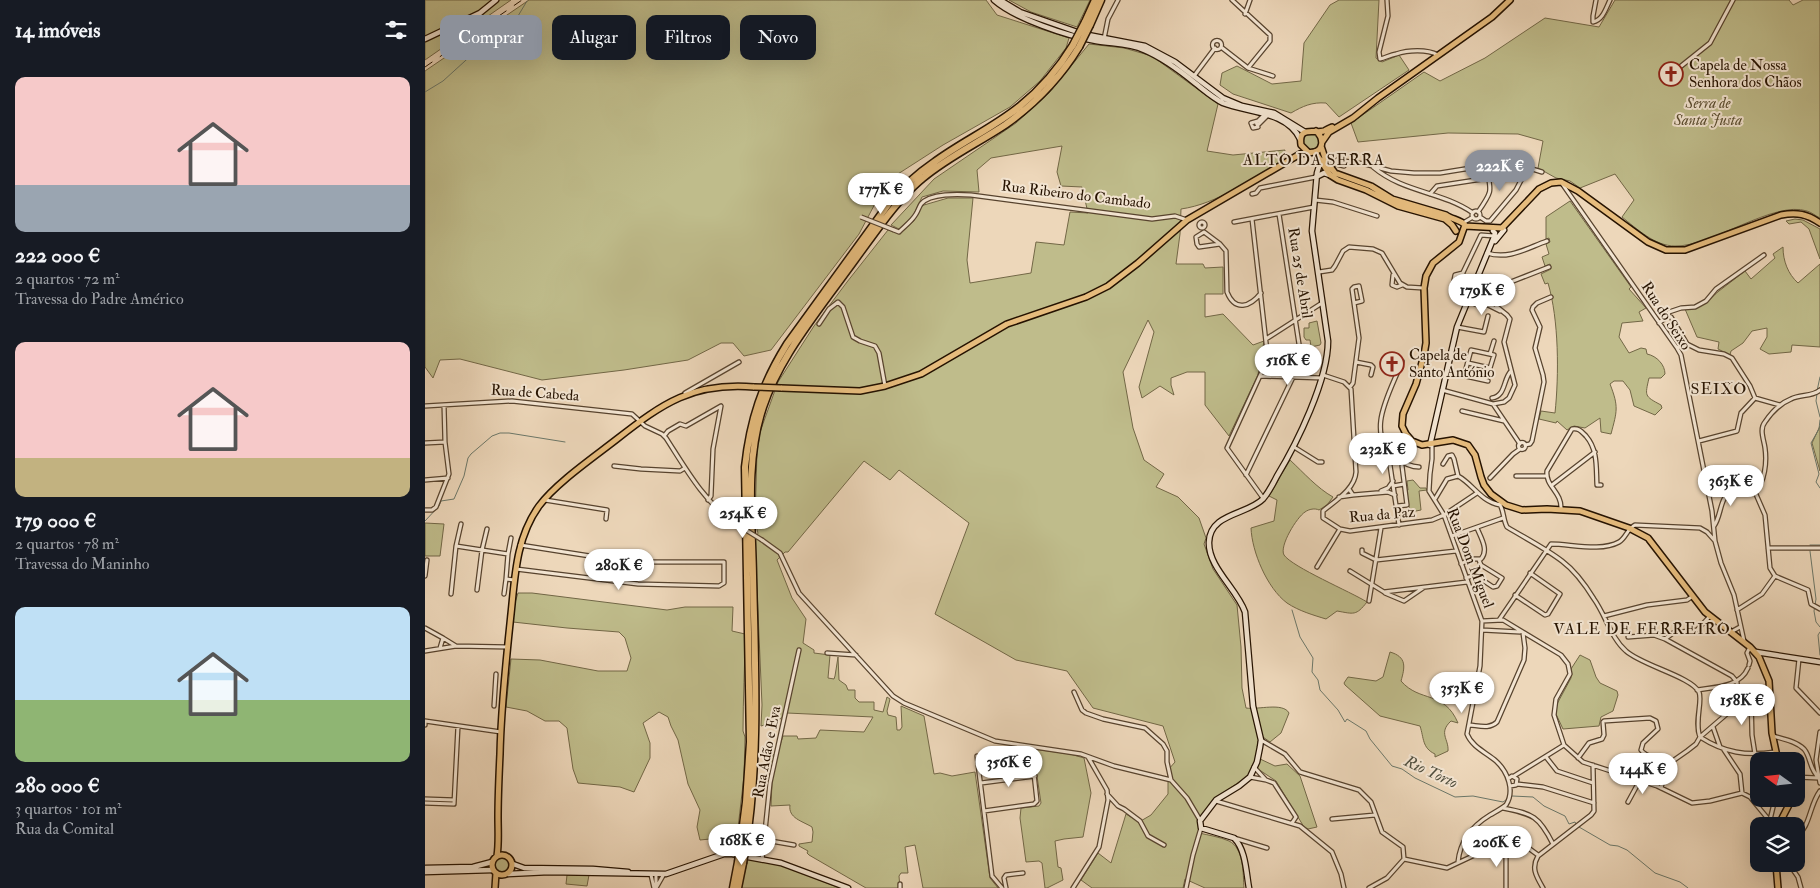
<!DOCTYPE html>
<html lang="pt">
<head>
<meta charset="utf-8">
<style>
  body { margin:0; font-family:"IM FELL Double Pica",serif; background:#20242c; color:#f1f3f6; height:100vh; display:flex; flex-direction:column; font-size:19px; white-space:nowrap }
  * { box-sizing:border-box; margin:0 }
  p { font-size:16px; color:#9ea1a6 }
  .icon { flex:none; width:28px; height:28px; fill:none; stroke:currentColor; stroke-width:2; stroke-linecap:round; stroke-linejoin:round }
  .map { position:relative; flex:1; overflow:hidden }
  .panel { display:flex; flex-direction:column; background:#171b24; width:425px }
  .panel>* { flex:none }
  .banner { position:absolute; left:15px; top:15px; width:475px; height:45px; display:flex; gap:10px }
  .needle { width:32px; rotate:285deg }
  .fabs { position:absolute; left:1325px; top:752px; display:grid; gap:10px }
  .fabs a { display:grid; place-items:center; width:55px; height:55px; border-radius:10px; background:#171b24; box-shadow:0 5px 20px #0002; font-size:25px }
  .price { position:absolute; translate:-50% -42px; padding:0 11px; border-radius:18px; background:#fff; color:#222; font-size:16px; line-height:32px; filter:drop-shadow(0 1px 2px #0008) }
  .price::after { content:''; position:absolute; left:50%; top:30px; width:15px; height:11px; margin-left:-8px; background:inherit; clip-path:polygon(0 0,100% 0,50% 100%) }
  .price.selected { background:#8c9099; color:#fff }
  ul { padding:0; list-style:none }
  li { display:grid; align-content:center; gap:10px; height:265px; padding:0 15px }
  li span { display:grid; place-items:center; height:155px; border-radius:10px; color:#555 }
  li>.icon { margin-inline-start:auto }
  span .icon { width:90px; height:90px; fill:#fffc; stroke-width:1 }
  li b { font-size:21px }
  h2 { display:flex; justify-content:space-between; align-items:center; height:60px; padding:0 15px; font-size:21px }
  .chip { padding:0 18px; border-radius:10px; background:#171b24; box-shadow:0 5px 20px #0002; font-size:18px; line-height:45px }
  .chip.selected { background:#8c9099; color:#fff }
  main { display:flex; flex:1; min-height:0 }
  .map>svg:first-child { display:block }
</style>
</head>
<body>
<main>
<section class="panel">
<h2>14 imóveis<svg class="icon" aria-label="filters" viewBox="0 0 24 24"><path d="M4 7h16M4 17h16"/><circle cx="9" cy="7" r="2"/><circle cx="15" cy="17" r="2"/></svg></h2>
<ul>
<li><span style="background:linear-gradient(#f6c9c9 70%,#9aa5b1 0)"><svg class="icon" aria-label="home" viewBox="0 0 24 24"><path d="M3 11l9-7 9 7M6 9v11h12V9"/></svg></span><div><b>222 000 €</b><p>2 quartos · 72 m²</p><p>Travessa do Padre Américo</p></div></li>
<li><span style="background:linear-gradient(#f6c9c9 75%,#c2b280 0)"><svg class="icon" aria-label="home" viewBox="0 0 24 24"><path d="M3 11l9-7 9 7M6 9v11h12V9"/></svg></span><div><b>179 000 €</b><p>2 quartos · 78 m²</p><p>Travessa do Maninho</p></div></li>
<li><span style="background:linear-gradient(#bfe0f5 60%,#8fb573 0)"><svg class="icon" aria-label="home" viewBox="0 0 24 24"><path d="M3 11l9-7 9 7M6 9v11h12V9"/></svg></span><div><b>280 000 €</b><p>3 quartos · 101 m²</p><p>Rua da Comital</p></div></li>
</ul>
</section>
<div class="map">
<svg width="1395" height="888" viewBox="0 0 1395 888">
  <rect width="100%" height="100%" fill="#edd7ba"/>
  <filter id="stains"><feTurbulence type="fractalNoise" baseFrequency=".004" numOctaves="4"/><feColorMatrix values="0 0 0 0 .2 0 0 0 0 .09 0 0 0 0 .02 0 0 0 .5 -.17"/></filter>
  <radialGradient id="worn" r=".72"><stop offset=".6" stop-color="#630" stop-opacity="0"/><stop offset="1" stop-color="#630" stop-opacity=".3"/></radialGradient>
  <path fill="#bfbc8b" stroke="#726746" d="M0,0H86L0,60Z
    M104,0H561L572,15L644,38L641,48L615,81L585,107L518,145L462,181L434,234L346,350L319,356L308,343H296L263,360L199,370L117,380L35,359L15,360L8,378L0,367V71Z
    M584,0H665L652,27L606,12Z
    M914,0H954L951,58L957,62L974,55L984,70L914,117L901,103C887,102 878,106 866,113L808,94L795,85L797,73L812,66L847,84L876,81L879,43L905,5Z
    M1190,0H1364L1368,5L1378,0H1395V218C1391,216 1386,212 1382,211C1349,200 1286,247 1250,246C1230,246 1212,229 1197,217L1209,200L1190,174L1155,188L1145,181L1131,178L1113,168L1118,141L1093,134L1023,133L933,142L926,123L999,72L1015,81L1060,58L1120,18L1174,27Z
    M664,44L699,48L727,56L793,104L782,151L808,155L860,150L858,161C826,179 792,204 756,209L755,234L751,264H778L780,268L798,267V294H780V317L798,314L828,345L839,341L833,375L804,436L780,405V372H762L746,378V385L749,395L735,386L717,398L714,387L729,332L723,320L698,372L708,428L719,460L739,474L731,487L753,497L774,518L781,538L779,544L788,569L812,605L816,647L817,688L821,708C833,710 858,702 864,713L856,733L845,742L838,737L833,741V758L850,766L862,764L875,776L892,827L883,829L879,827L851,781L833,769L828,768L824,775C804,790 774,804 774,833C783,835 795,837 804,841C819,848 818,874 819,888H780L760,879L758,888H667L656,880L673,853L686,863L701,814L714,822L726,815L743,794V770L750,762L738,726L668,708L642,671L591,660L510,614L544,523L474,470L465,480L439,461L363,552H360L352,560L367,598L381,619L378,643L389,650V653L405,655L403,678L409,679L410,676L413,657L414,680L421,685L423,690H430V698L434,702H449V710L458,712L462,697L465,699L462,711L463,715L471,717L472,730H475L477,727L476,706L499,716L509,774L515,773L527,776L550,772L565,878L573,888H498L490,845L480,847L483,873H476L474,876L475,888H441L384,855L382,853L383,851L374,846V844L387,842L388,832L387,827C377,821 363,818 365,805L346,806L347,782L343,783L345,769L344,760L354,748L358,736H372L373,739L391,738L395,730L439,732L448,717L362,713L353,721L336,726L337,705L330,542L333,533L330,522L332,452L335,432L353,382L389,326L422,282L463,230L475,233L489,221L496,207L499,205L523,198H548L542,260L545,283L606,273L611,242L639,245L645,212L663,213L657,187L636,186L632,172L637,146L566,158L552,170L554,192L518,191L497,197L488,216L474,229L466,225L509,179L591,123L624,93Z
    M877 141a9 9 0 1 1 18 0a9 9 0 1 1-18 0Z
    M1145,201L1206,287L1204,289L1221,308L1214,312L1218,321L1197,323L1194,337L1204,353L1216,348L1221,349L1222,354C1232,356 1240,365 1240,374L1236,378H1224C1220,396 1219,396 1236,405L1237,408L1230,415L1209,406L1205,390L1198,381H1189L1185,384C1194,407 1192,411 1186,434L1176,432L1175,418L1160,428L1149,426L1142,430L1132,421L1131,423L1114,419L1116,411L1130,413C1134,375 1134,320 1123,283L1120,284L1116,274L1126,269L1125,264L1120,266L1117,257L1124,254L1121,244L1125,242L1124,238L1121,239V217Z
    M1370,219L1378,220L1395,229V259L1384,229L1376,222L1364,224L1361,221Z
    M1358,247C1358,261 1363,274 1373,283L1395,264V347L1367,345L1366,352L1344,354L1335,349L1342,337V328L1327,331L1318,343L1306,351L1305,355L1293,349L1294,342L1272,337L1260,309C1280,308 1281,302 1294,291C1303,284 1311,278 1320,271L1326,279L1350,258L1348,254Z
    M892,321L896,343L895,345L886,347L885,340H881L879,337V328H884V323Z
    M1395,426V471L1387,443Z
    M865,460C879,473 892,488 908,497L902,505L894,510C890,508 884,509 880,512C872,517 854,546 859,555C867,567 926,592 942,602C931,616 929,614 912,611L901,619C888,615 874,611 862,603C842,588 827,552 826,528L849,521L852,500L844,496Z
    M988,480L995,488H1001L1002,490L994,491L996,510L986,512L983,504L981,491L983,490L982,481Z
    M0,523L19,524L15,556H0Z
    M93,593H107L242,610L260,607H308L307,631L320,634C320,666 318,699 318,731L320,737L319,776L311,845L301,848L285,839L275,840L272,827L275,810L263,784L253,740L246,726L243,717L234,712L218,723L225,743V758L209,792L195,787L153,783L148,769L142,728L134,721H120L102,711L81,707L86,659L115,660L173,671H202L206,658L200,638L194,632L142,628L88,622L89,606Z
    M965,652C982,657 980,667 976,681C995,703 1019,690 1033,723L1026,721C1013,733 1024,739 1023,751L1010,757V754C997,748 999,738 995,726L955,716L920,685L919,683L923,677L951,681L958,677Z
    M1155,655L1165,660L1171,677L1175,683L1192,691L1193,695L1188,711L1176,717L1174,726L1138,729L1130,712L1132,704L1146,678V669Z
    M608,749L645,754L659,758L666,793L658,837L639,839L630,841L633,867L636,868L638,880L622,888H620L617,863L614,861L601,862L595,818L596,808L614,806L616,803Z
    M70 865a7 7 0 1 1 14 0a7 7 0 1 1-14 0Z
    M323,859L355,865L415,888H316Z
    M142,875H164L162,886L141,884Z"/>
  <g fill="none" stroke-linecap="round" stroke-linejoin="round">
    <path stroke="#6b7769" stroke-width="1" d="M0,92L18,81L51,51L64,33L93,16L102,1
      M1392,391L1395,377
      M1392,394L1391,401L1395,417
      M1395,420L1394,429L1386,443L1394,474L1391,482L1395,488
      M0,521L14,506L16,501L29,499L39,476L43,458L46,454L67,436L75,433H84L140,442
      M1385,545H1395
      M1385,551L1391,599L1389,611L1391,622L1395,627
      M867,610L875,637L888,658L887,672L893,680L895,690L913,710L920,722L922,719L941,731L945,739L967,766L977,769L990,778L1030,797L1048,796L1078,802L1081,800
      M1395,632L1393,635L1395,655
      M1087,796L1108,797L1119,806L1140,816L1144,824L1150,822L1151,824
      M1154,827L1185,845L1193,846L1202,850L1230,873L1255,882L1263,888"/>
    <g stroke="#57432e" stroke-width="5.5">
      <path id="street" d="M807,0L845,35V41L823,68
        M962,0L963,16L954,52L955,59C960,58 965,55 971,54C983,50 1002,49 1013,55
        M1171,0L1168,16V22C1178,20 1181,8 1185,0
        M820,14L825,0
        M679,39L683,19L693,0
        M787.5 45a4.5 4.5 0 1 1 9 0a4.5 4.5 0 1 1-9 0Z
        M796,47L823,68L848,76
        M1255,67L1285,43L1308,0
        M769,76L790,48
        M831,122L833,127L828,128L826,123L833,121L841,113
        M833,125L843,115
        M922,162L919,166L911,164L912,160L940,164L966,171L989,173H1015L1077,163L1091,164L1117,172
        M948,167C979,193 1016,191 1048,213
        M1138,185L1252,348L1256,355L1287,511L1290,541L1296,563L1309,595L1319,641
        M827,194L831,193L835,188L891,177
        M1005,194L1012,186L1064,178
        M890,200L908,202L952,216
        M1047 215a4 4 0 1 1 8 0a4 4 0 1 1-8 0Z
        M1053,212C1069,189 1066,191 1061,166
        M1055,217L1061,221H1065L1091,190L1103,167
        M827,219L842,351L839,367L802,448L838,498
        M809,222L889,207
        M774 225a3 3 0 1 1 6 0a3 3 0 1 1-6 0Z
        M1038,223L1048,217
        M469,230L474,232C480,226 487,221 491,214C493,211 494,207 496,204C505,193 534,194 546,195L727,219L750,216L762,220
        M795,244L774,247L772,244L771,237L779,232L795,244L801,251L802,292C810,312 825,307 836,293
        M1062,253C1084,260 1102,248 1122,241
        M894,272L907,270L910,266L918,251L924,247L948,249L957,253L975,283L982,287L998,288
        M1038,273L1030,275L1028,285H1032L1056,235L1069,236
        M968,275L967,285L972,287L977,285
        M1043,301L1057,307L1061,304L1075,311
        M1243,316L1244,312L1256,308L1270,307L1281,301L1291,289L1339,255
        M1234,323L1243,316L1246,317L1262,344L1252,348
        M394,324L404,309L413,302L418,307L428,337L435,341L450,346L454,353L460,386
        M1032,327L1059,332L1063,316
        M841,339L897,303
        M1262,344L1274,350L1299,354L1307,358L1325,386L1330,398L1355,405
        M1065,354L1069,341
        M977,361C967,390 938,432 970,457C978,463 985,467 994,467
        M931,362L946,365L948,367L946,375
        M1022,372L1063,381
        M898,375L919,382L926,389L931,472C930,489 910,501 898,511V518L915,529L925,531L1007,520L1019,515L1052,493
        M835,376L897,378
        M1039,376L1046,350L1069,355L1065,368L1043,363
        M925,387L928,383L934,338L927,289L929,287L934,286L937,301L929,303
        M1017,390L1068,404L1079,402L1084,398L1090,385L1079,342L1085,319L1082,315L1072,307C1066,297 1069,291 1078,285L1124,267
        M260,393L314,362
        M1067,398C1081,396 1078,379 1086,371
        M1068,404L1095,444
        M0,406L87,401L207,414L220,426L237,434L241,438C261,469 278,500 308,522
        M1037,411L1079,421
        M239,436L243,431L255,424L261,426L296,406L288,449L286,496L283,500
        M1274,441L1312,431L1316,413L1330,398
        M1093.5 446a3.5 3.5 0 1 1 7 0a3.5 3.5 0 1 1-7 0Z
        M0,443L20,442
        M1007,444V459L1005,474L1004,491L1019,515L1057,621L1055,666L1042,734C1047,747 1062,753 1071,761C1083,772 1090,791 1081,805C1076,809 1070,812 1065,815C1047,826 1035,841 1033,862
        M1100,445L1105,444L1107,441L1119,382L1118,375L1110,348L1115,327L1107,310L1108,307L1112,303L1126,297
        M869,447L893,462H897
        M963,452L974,525
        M1018,464L1023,456L1027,455L1029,459L1033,476
        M189,466L216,469L255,471L260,468
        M821,475L870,373L873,362L874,344L854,214
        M1091,476H1121
        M1065,478L1088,454L1095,449
        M0,480L23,478
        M1127,485L1170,452
        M968,486L979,484
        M924,489L928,495L963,492L970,495
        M956,491L963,488L968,481
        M1330,492L1340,515L1345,568L1350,576L1383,590L1386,604L1395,609
        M1330,492C1340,482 1342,462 1340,448C1339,440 1334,429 1340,422C1346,413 1356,403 1366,399C1375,394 1387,397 1395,390
        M914,497L928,495
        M1010,499L1022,479L1033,476C1048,484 1055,501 1075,505
        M120,500L182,510L181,519
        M1076,503L1075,505C1079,511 1078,520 1082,527C1100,538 1120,548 1137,561C1149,570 1161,586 1169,599C1181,616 1186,638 1201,651C1216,665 1267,677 1274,692C1278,701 1269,722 1275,737C1300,753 1321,756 1350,752
        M972,506L982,505L977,466
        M1136,509C1137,492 1120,486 1122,471L1147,429C1154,428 1156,431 1161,436C1173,450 1171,467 1172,485H1176
        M0,510H7L11,507L24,474L20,442L19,405
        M1289,526C1296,517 1295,497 1305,493C1311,490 1322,492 1330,492
        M1027,536L1078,518
        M337,540L355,553L374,593L468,696L479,703L570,741L656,754L689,766L746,780
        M31,546L36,524
        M1343,548H1395
        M937,550V553L951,560L1031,551
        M83,554L86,538
        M1036,564L1045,559H1056C1064,550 1056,538 1052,528
        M892,567L915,529
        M91,569L213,584L294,586L299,583V562H203L95,545
        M925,571L959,592L1042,582
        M0,576L2,560
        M1041,578L1050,575L1068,587L1072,586L1077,578L1056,565L1054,560
        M52,590L57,550L62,529
        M960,593L979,601L998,588
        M26,594L31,546L83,554L81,579L89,580
        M79,594L81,579
        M1090,595L1120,615L1123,614L1135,594L1105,573
        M944,601L956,528
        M1312,610L1337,594L1350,576
        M1179,616L1222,605L1262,600L1268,596
        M1074,620L1126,544C1146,544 1176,552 1194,542C1201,538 1202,529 1210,525L1275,528L1282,532L1290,541
        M1057,621L1078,620L1136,655L1143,664L1145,674L1131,699L1129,715L1139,745L1158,762L1232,786L1267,803L1285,801L1317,793L1325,797L1349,826
        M0,628L18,638
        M1057,630L1095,632
        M1306,632L1315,627
        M1203,637L1229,635L1240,639L1248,633L1272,630L1285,616
        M1240,639L1307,676L1312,682
        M15,648L18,638L31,646
        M0,651L31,646L82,647
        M402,653L431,655
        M1374,659L1371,688L1395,713
        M1324,665L1325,661L1322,653L1325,647
        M1272,690C1291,687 1315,687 1323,668
        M649,692L657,710L661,713L678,719L720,728L738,744L742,751V762L746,780L762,798L775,820
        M1326,695L1327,735L1330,754
        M69,706L71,674
        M0,725V721L76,732
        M1045,725C1055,726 1065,729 1072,722L1099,660L1100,648L1098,633
        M1288,727L1295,747
        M1395,732L1391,760L1395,783
        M1348,736C1358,739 1371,741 1379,749C1386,757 1384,769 1394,778
        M836,740L860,754L875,772L934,790L946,802L957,832L978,847L979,859L962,878L944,888
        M1299,750L1315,774L1317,793
        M552,756L567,876L577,888
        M1121,757L1132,771L1168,783
        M1153,758L1164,743L1177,739L1179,735L1178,722L1179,721L1225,718L1231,721L1233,729L1218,743L1216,750C1222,759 1235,757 1242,765
        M554,765L580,762
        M829,767L840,779
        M1089,776L1139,745
        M825,777L841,780L849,783L871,817L867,823
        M1371,777L1393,778
        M1083,779L1087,776L1092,779L1091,785L1085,786
        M556,783L610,776
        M1092,784L1118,787L1169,803
        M1236,788L1242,765L1262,751L1271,744L1275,737L1311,706L1313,698L1312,682
        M682,794L693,806L699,809L715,821L723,836L739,845
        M0,799L29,800
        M791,801L875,826L907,852L916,874L919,888
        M1203,802L1215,780
        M0,803L29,804L33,726
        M1078,808C1108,814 1114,816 1128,844
        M559,811L609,804L612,801L606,747
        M907,819L950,815
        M1345,820L1350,799
        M809,838L842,848
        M1371,838C1386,825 1384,806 1395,791
        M340,840L369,845
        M979,859L1022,868L1054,853L1081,848L1102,847L1113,855
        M337,860L345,783L374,650
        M1364,864L1373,877L1376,888
        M226,875L229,888
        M475,884V888
        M231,887V875
        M231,888L239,874
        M581,888L579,878L581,875L598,873
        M648,888L674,847L683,800L682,790L663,757
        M761,888L768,855L776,828
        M1081,888V848
        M1118,888C1111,876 1106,868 1113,856L1166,815L1169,811L1168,765"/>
    </g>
    <g stroke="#251200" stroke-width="7">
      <path id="secondary" d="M569,0C591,19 642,36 671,41C687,44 704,43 719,50C738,58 754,70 770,83C779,90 788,98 798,103C823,113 862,111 875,139
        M575,0L595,12L658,34L720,46L750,62L798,98L817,106L849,113L880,132
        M0,39L55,13L71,0
        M891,177L899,173L905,175
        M1070,241L1079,230
        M1005,445L1032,327L1069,237L1070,233L1068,231
        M1331,652L1395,662
        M88,864L99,868L168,869L203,872
        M0,868L48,867L67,862
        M0,872L68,870
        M83,874L124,872L241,874L299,854H307L356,863L423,888
        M824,888C821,872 821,850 809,838L776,828L775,821L791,800L814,786L825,777L832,762L835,747L836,740L828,706L820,612C812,589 783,567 784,542C785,513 822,515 838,499C844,492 848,484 852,476C872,443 903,380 903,341L887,231L892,173L896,160"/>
    </g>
    <g stroke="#251200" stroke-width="8">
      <path id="primary" d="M897,142L904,132L928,118L953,98L1067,17L1085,0
        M896,146L901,161L910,173L946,186L967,199L1021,215C1026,219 1036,220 1040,225L1034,242L1008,263L1001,276L999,288L1001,343L999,355L991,384L978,414L977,426L981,434L987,441L997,445L1028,440L1043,445L1050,455L1056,477L1059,485L1066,494L1081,505L1097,510L1122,509L1155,511L1204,528L1223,538L1280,612L1325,647L1334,657L1344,681L1347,733L1353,761
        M883,152L876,145C873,125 889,134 899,131C902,130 904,128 907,127
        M890,152L905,175L913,180L941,190L973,206L1020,219L1027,225L1031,231
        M1040,226L1077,228L1114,189L1126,183L1136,182L1153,191L1223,242L1241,250H1260L1356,215C1372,212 1382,214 1395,223
        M356,388L435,391L460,386L496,374L582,324L661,297L683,286L713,263L762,220L875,154C880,153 884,153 889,152C900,149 898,137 891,131
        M1353,826L1367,799
        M67 865a10 10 0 1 1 20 0a10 10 0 1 1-20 0Z
        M72,856C74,843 73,831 73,818C73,797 74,775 75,754C76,707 81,661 86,614C90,576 91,538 114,506C131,483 169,457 192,439C238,403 268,382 329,387
        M1351,864L1353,888
        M70,888L71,873"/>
    </g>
    <g stroke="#251200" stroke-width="9">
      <path id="highway" d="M660,22L670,0
        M665,25L676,0
        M315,849L321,802L325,742L320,467C325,420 337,384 362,344L465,202C478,187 492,174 508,163C536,142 568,128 595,106C616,89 634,68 648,45
        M320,851C335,759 330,667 328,575C327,520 320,461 338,407C352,365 378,331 404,295C422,271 439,247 457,223C469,207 482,191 498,178C523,157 553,143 580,125C610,104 635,78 654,47
        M308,888L313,862
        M313,888L318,863"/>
    </g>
    <use href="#street" stroke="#f3e5d2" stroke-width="3"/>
    <use href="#secondary" stroke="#f3e5d2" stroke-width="4.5"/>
    <use href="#primary" stroke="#e6bc7d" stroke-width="5"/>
    <use href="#highway" stroke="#e6bc7d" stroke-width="6"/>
    <path stroke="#251200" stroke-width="1" stroke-dasharray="9 9" stroke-linecap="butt" d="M0,67L97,0"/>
    <g stroke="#57432e" stroke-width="5.5" stroke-linecap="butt">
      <path id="street-bridge" d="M436,217L469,230
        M308,522L337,540"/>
    </g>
    <g stroke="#251200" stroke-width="8" stroke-linecap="butt">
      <path id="primary-bridge" d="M329,387L356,388"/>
    </g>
    <g stroke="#251200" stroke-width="9" stroke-linecap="butt">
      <path id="highway-bridge" d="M648,45L660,22
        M654,47L665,25
        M313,862L315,849
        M318,863L320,851"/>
    </g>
    <use href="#street-bridge" stroke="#f3e5d2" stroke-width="3"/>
    <use href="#primary-bridge" stroke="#e6bc7d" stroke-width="5"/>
    <use href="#highway-bridge" stroke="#e6bc7d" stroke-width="6"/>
  </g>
  <defs>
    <g id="church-ring" transform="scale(1.25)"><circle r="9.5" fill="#f3e5d2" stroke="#8f2418" stroke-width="1.5"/><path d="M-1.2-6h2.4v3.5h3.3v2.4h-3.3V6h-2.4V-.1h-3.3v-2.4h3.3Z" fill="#8f2418"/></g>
  </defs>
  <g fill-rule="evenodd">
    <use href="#church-ring" x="1246" y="74"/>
    <use href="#church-ring" x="967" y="364"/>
  </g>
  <g text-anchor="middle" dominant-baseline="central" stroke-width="4" stroke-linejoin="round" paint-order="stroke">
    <g font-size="15" fill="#251200" stroke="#f3e5d2" text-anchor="start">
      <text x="1264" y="65">Capela de Nossa<tspan x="1264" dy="17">Senhora dos Chãos</tspan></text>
      <text x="984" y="355">Capela de<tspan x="984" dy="17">Santo António</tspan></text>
    </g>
    <g font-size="15" font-style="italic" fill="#5b4e31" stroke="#f3e5d2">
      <text x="1283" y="103">Serra de<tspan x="1283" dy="17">Santa Justa</tspan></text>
    </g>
    <g font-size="15" fill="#251200" stroke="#f3e5d2">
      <text transform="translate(651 195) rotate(7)">Rua Ribeiro do Cambado</text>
      <text transform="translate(875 273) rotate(81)">Rua 25 de Abril</text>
      <text transform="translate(1241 316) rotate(57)">Rua do Seixo</text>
      <text transform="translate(110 393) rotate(4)">Rua de Cabeda</text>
      <text transform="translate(957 515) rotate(-5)">Rua da Paz</text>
      <text transform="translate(1045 558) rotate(69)">Rua Dom Miguel</text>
      <text transform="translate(342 752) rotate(-79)">Rua Adão e Eva</text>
    </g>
    <g font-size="16" letter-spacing="1" fill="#251200" stroke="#f3e5d2">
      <text x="889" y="160">ALTO DA SERRA</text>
      <text x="1294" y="389">SEIXO</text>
      <text x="1217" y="629">VALE DE FERREIRO</text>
    </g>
    <g font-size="16" font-style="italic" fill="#4e4d3d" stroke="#f3e5d2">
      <text transform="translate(1006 772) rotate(25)">Rio Torto</text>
    </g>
  </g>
  <rect width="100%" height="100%" filter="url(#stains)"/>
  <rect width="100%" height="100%" fill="url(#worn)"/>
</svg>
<div class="fabs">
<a><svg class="needle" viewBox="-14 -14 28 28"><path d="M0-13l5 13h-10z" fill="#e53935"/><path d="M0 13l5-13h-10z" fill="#9ea1a6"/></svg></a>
<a><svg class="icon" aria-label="layers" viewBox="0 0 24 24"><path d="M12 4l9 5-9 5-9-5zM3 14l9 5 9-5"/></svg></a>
</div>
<b class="price selected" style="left:1075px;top:192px">222K €</b>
<b class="price" style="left:456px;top:215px">177K €</b>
<b class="price" style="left:1057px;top:316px">179K €</b>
<b class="price" style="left:863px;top:386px">516K €</b>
<b class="price" style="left:958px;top:475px">232K €</b>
<b class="price" style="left:1306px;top:507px">363K €</b>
<b class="price" style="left:318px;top:539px">254K €</b>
<b class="price" style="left:194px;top:591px">280K €</b>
<b class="price" style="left:1037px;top:714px">353K €</b>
<b class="price" style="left:1317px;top:726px">158K €</b>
<b class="price" style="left:584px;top:788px">356K €</b>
<b class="price" style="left:1218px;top:795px">144K €</b>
<b class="price" style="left:317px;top:866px">168K €</b>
<b class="price" style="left:1072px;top:868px">206K €</b>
<div class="banner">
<a class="chip selected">Comprar</a>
<a class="chip">Alugar</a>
<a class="chip">Filtros</a>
<a class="chip">Novo</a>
</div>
</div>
</main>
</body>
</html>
